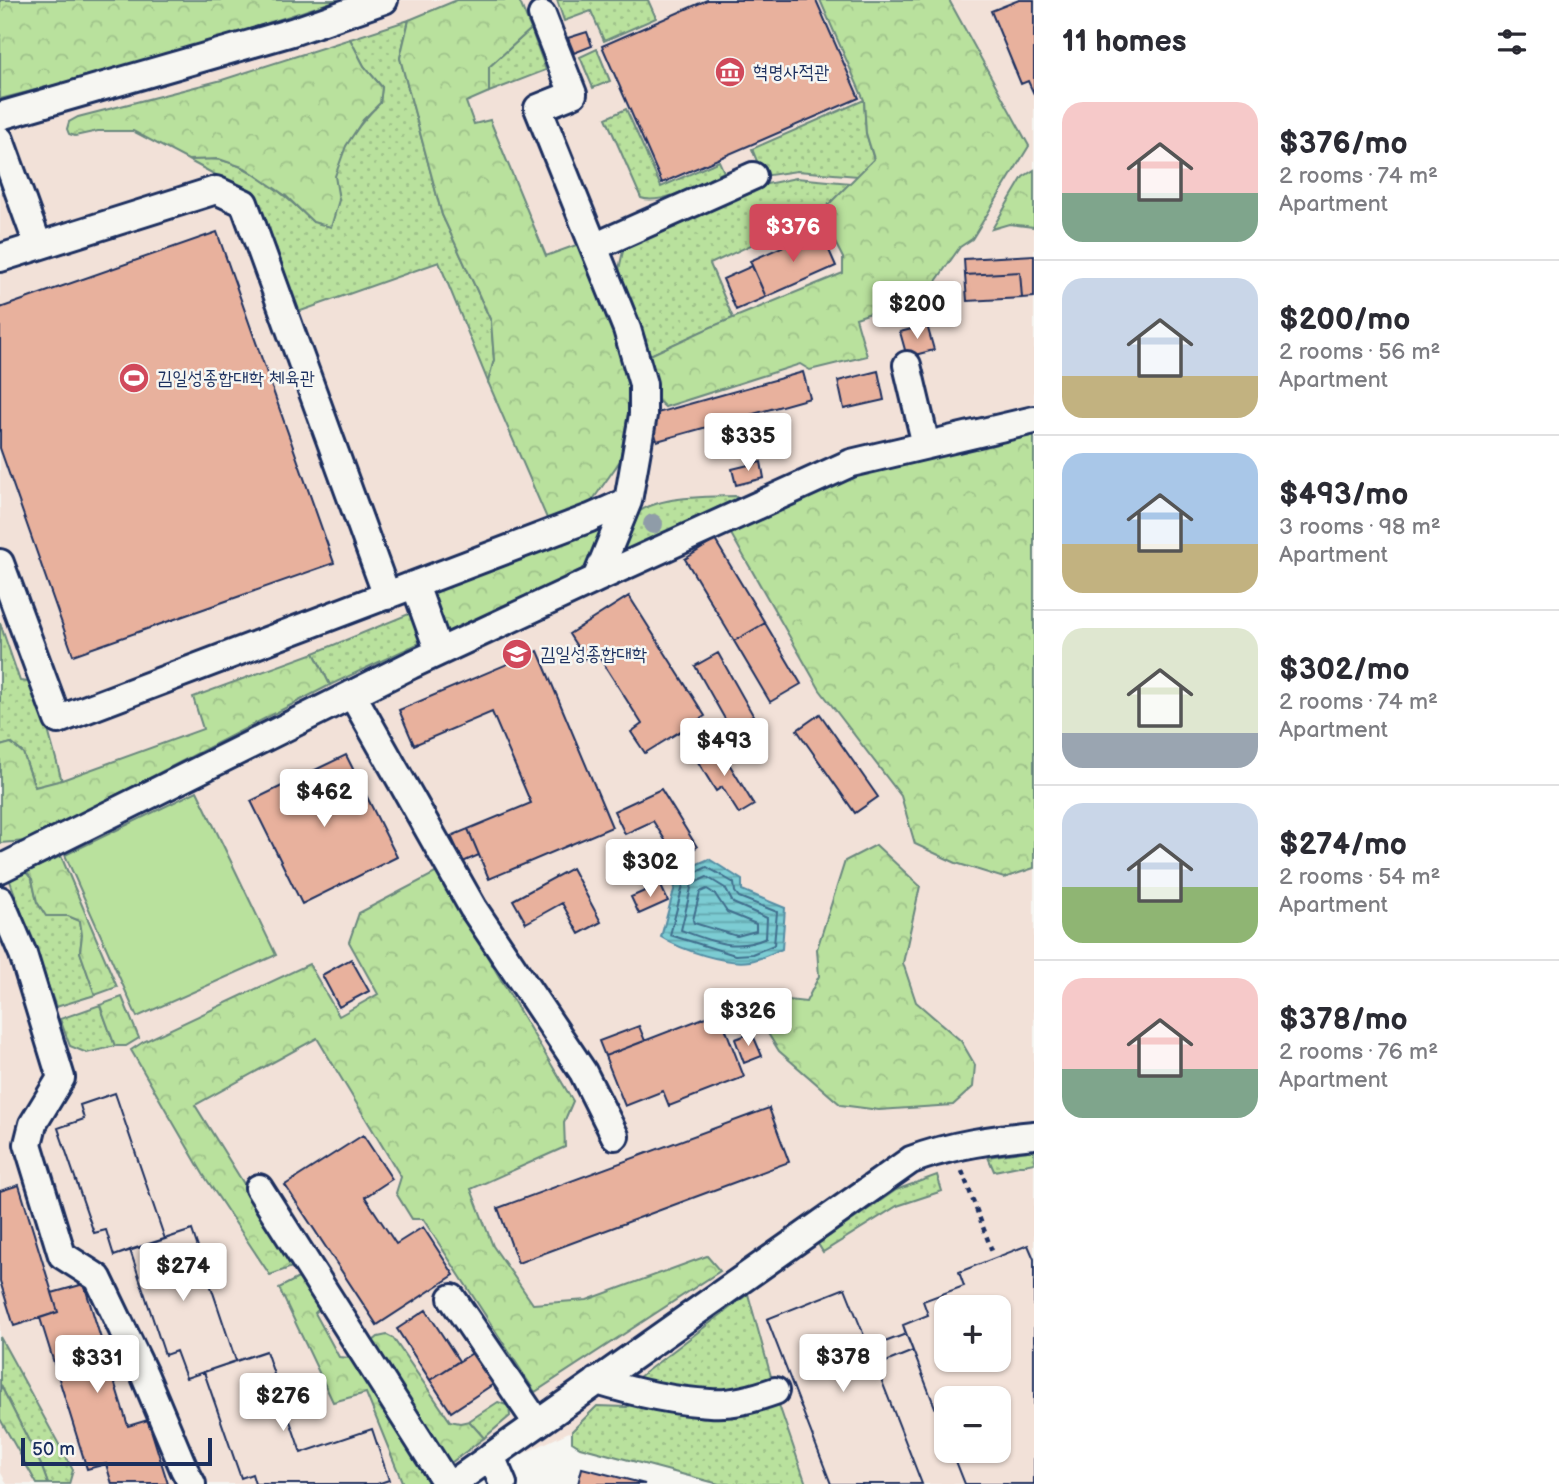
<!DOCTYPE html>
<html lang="en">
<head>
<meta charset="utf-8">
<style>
  body { margin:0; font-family:"Balsamiq Sans","Poor Story",sans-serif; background:#f2f2f3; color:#2b2b33; height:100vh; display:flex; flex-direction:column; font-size:26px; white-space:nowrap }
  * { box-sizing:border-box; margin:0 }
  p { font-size:23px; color:#7c7c81 }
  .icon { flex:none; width:38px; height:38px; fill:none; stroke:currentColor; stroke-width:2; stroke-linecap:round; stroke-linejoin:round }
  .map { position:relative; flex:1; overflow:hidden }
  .sheet { display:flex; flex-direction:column; background:#fff; width:525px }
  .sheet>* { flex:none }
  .buttons { position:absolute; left:934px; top:1295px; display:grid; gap:14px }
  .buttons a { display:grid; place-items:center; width:77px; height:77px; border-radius:14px; background:#fff; box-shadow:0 2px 5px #0004; font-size:35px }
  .scale { position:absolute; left:21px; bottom:18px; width:191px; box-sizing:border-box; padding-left:7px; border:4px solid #1b2f5e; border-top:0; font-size:19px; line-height:24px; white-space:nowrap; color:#1b2f5e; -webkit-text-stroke:5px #f6f6f2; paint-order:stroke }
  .price { position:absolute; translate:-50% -60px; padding:0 16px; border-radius:7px; background:#fff; color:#222; font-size:23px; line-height:46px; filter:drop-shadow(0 2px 4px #0008) }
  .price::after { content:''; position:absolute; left:50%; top:42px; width:21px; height:16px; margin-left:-10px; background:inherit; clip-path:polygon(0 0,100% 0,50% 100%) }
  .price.active { background:#d1495b; color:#fff }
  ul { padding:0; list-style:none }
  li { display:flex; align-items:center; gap:21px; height:175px; padding:0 28px }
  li+li { border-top:2px solid #e1e1e2 }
  li span { display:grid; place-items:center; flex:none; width:196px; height:140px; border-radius:21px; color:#555 }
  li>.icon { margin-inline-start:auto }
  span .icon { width:84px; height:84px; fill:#fffc; stroke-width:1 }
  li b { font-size:30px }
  h2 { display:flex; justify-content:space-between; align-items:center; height:84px; padding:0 28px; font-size:30px }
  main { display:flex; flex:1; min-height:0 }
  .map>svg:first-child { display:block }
</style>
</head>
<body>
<main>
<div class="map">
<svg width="1034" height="1484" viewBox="0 0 1034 1484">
  <defs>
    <pattern id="grass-dots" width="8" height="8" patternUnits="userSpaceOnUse" patternTransform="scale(1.75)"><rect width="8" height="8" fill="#b9e19d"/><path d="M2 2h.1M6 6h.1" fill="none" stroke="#9ec18a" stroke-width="1.8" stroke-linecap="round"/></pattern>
    <pattern id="forest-crowns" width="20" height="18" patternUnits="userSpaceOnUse" patternTransform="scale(1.75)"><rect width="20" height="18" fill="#b9e19d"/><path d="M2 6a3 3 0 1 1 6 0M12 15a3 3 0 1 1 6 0" fill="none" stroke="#9ec18a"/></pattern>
    <pattern id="water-rules" width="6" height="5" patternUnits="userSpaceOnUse" patternTransform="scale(1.75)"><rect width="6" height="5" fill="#7bccd3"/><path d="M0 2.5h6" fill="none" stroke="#64a6ae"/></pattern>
  </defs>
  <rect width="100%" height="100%" fill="#f6f6f2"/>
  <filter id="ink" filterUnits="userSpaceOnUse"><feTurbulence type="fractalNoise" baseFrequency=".0143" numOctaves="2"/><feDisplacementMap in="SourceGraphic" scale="14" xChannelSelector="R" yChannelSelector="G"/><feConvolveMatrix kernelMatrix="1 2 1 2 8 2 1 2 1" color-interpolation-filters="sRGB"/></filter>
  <g filter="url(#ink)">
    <path fill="#f2e1d8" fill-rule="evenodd" d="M0,0H1034V1484H716L580,1448L571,1442V1433L569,1432L508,1461L475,1484H7L0,1471ZM947,1307H999V1360H947ZM947,1398H999V1451H947Z"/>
    <path fill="url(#grass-dots)" stroke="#6a887e" stroke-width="2" d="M557,0H648L656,18L604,41L591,11L564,21Z
      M409,20L400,58L442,215L491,321L494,360L488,382L439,262L298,312L253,195L188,160C198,160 211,158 221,160C255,167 289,199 313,222L339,200C338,193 335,185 335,178C335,152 363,120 380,103L382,87L364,66L350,39Z
      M531,29L546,70L489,92V67Z
      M597,49L610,81L593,88L580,57Z
      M864,100L866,133L874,160L858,176L797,171L763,176L752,149Z
      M626,109L661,187L719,161L724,172C704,181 662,206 641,198L606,118Z
      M796,178L851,183L820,213L710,264L733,318L650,355L618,274L623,251L636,238L757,186Z
      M735,496L742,503L626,554L619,553C621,545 622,534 626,526C641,494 705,497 735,496Z
      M416,611L426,640L330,685L314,653Z
      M0,623L20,681L29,682L37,690L62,781L35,787L23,753L11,743L0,746Z
      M26,872L32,879L37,902L80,921L82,935L80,952L95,995L56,1007L10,881L14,875Z
      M100,1005L115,1046L87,1053L70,1046L60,1019Z
      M1034,1150V1163L994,1171L988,1157Z
      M937,1175L942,1191L897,1206L823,1252L818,1244L896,1190Z
      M748,1294L772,1380L734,1390L711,1391L635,1380Z
      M0,1337L73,1470L69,1484H48L41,1465L0,1384Z
      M498,1402L509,1406L510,1416L484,1438L469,1421Z
      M778,1402L806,1484H719L580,1447L572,1442V1431L597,1406L627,1407L630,1404L712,1415Z"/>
    <path fill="url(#forest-crowns)" stroke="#6a887e" stroke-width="2" d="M0,0H338L162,58L0,99Z
      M457,0H519L531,29L489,67V92L466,102L474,124L490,120L546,256L579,244L616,330L629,374V407L620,461L587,508L549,523L488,382L494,360L491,321L442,215L400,58L409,20Z
      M820,0H949L1029,146L972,239L960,247L927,294L856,318L867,356L810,370L800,364L665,407L655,398L650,355L711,327L843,273V258L820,213L874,159L866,133L864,100Z
      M350,39L364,66L382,87L380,103L363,120L346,146L335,176L339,200L331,227L313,222L286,196L245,168L219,159L188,160L133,131H98L75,136L69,134L67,129L69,122L78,117L222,80Z
      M1034,170V227L1009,224L992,229L1023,177Z
      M1034,429V868L1004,878L956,863L915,844L901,796L820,690L731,534L855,470Z
      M603,525L589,569L580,578L442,635L428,594L434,587Z
      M314,653L330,685L27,841L0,843V746L11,743L23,753L35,787L62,780L203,729L193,697Z
      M876,845L920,886L903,963L916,1002L961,1041L975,1065L973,1087L953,1105L879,1110L841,1105L779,1051L762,1024L741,1013L733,999L751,996L806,1002L819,976L817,949L845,861Z
      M61,856L117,987L95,995L80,952L82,935L80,921L68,916H46L37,902L32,879L26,872Z
      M437,872L573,1101L564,1122L565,1147L471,1189L493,1246L533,1304L587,1300L707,1256L720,1271L535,1392L423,1219H412L396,1193L401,1177L317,1038L195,1105L295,1266L270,1275L203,1174L131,1050L143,1042L309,964L339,1016L378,994L349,942L359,913Z
      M122,997L139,1038L126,1046H115L100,1005Z
      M308,1273L320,1308L315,1313L339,1357L362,1359L434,1477L425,1484H403L366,1393L333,1402L279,1288Z
      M387,1335L393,1338L450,1421L460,1423L469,1421L484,1438L452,1462L445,1463L367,1346L378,1337Z
      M0,1384L41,1465L48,1484H37L0,1419Z"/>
    <path fill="#b9e19d" stroke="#6a887e" stroke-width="2" d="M197,791L276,955L137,1017L65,855Z"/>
    <path fill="url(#water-rules)" stroke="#558da4" stroke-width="2" d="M709,859L742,880V890L785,908L782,949C772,953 761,959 750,961C727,965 681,950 661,937L679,872Z"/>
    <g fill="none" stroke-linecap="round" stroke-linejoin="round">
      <path stroke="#416e8d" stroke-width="2" d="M707,867L734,883L735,892L739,897L777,912L774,945L752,954L735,955L670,935L685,878Z
        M707,877L725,888L733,903L767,918L766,938C736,952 710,941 681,930L692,884Z
        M707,889L715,894L727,912L756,924V931L737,936L694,923L693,920L700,892Z"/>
    </g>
    <path fill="#e8b19d" stroke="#1b2f5e" stroke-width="2" fill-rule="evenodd" d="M707,0H816L859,98L662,183L602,46Z
      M1019,0H1034V94L1028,81L1021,84L991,11Z
      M587,32L592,46L574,53L568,38Z
      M820,230L836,266L766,297L750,261Z
      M217,232L334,563L73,655L0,448V308Z
      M1034,255V297L1022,298L1020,272L965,275L964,259Z
      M752,266L766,297L736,310L723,279Z
      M1020,272L1022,298L967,301L965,275Z
      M927,325L934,350L907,357L900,332Z
      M878,371L884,400L844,409L838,381Z
      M803,372L810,398L657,441L650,415Z
      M761,462L764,478L736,485L732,469Z
      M715,540L765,623L734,641L685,559Z
      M629,596L705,716L645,753L631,732L642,724L596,652L585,659L569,634Z
      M765,623L801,684L770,702L734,641Z
      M538,651L612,827L489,879L468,829L531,803L492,712L414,745L399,710Z
      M718,653L753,715L730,728L695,666Z
      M820,714L878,797L855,813L797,730Z
      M717,744L754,805L739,814L722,787L716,791L695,757Z
      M346,755L397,857L302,904L251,801Z
      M661,789L697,847L677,859L653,821L625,834L614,811Z
      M468,829L479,855L463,862L451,836Z
      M572,868L601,922L579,934L562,903L526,923L513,900Z
      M660,884L668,901L639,914L631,897Z
      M351,959L369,991L339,1007L322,975Z
      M719,1012L744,1077L669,1106L663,1091L625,1106L605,1056Z
      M639,1026L645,1041L605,1056L599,1041Z
      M752,1033L762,1056L744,1063L735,1039Z
      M115,1093L165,1239L192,1230L236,1361L266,1351L301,1453L372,1429L389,1480L377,1484H255L252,1474L241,1478L204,1372L186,1378L176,1351L165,1355L130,1250L114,1256L106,1230L94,1233L58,1128L84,1119L80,1105Z
      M115,1093L165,1239L114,1256L106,1230L94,1233L58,1128L84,1119L80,1105Z
      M769,1108L789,1162L518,1263L498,1208Z
      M363,1135L392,1179L365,1197L396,1244L423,1227L454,1275L377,1325L285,1185Z
      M19,1185L58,1312L14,1326L0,1281V1191Z
      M192,1230L236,1361L186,1378L176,1351L165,1355L130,1250Z
      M1028,1245L1034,1259V1484H965L952,1451H999V1398H947V1438L913,1351L876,1366L922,1484H831L767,1319L845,1288L869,1348L906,1334L903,1325L928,1315L923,1301L964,1286L959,1272ZM947,1307H999V1360H947Z
      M1028,1245L1034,1259V1484H965L952,1451H999V1398H947V1438L903,1325L928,1315L923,1301L964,1286L959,1272ZM947,1307H999V1360H947Z
      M84,1284L128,1426L148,1420L168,1484H112L106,1464L87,1469L40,1318L58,1312L52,1293Z
      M845,1288L869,1348L922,1484H831L767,1319Z
      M426,1310L459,1361L430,1380L397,1329Z
      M906,1334L913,1351L876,1366L869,1348Z
      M266,1351L301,1453L372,1429L389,1480L377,1484H255L252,1474L241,1478L204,1372Z
      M474,1352L495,1383L451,1412L430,1380Z
      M582,1468L645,1484H578Z"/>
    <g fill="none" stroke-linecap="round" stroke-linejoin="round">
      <g stroke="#1b2f5e" stroke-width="32">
        <path id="minor" d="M0,116L292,32L384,0
          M0,140L38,245
          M594,247L753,176
          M0,258L216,190L244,203L387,596
          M907,365L926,445
          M0,563L58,720L590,518L628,501
          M596,579L851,463L1034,420
          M415,585L439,652
          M352,694L473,908L583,1072L615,1136
          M0,869L411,665L596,579L628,501L643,415V384L627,329L538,108L573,94L542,15
          M0,900L23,954L61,1078L33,1124L28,1144L62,1255L98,1278L144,1374L184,1469L192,1484
          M259,1188L447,1484
          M452,1298L537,1423
          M597,1381C633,1392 672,1401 710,1403C732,1405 755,1398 775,1391
          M491,1456L503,1484
          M452,1484L911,1160C950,1145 993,1139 1034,1135"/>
      </g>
      <path stroke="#1b2f5e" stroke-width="4.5" stroke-dasharray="5 5" stroke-linecap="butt" d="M962,1171L992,1251"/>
      <use href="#minor" stroke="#f6f6f2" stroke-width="26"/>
    </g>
    <circle fill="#8f9ca8" cx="653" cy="524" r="10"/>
  </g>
  <defs>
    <g id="museum-disc" transform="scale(1.575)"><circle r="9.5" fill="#d1495b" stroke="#f6f6f2"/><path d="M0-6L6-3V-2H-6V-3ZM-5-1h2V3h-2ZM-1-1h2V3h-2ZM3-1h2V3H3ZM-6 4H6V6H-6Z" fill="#fff"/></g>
    <g id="stadium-disc" transform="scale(1.575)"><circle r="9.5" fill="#d1495b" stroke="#f6f6f2"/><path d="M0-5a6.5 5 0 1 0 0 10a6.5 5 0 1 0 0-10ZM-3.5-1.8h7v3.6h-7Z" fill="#fff"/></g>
    <g id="university-disc" transform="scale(1.575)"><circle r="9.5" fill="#d1495b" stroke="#f6f6f2"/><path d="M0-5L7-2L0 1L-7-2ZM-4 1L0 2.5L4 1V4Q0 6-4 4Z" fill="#fff"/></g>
  </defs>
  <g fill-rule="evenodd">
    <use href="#museum-disc" x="730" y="72"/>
    <use href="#stadium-disc" x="134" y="378"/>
    <use href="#university-disc" x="517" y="654"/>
  </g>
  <g text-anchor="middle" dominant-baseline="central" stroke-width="5" stroke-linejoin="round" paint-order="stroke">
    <g font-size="19" fill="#1b2f5e" stroke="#f6f6f2" text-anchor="start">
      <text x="753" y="72">혁명사적관</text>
      <text x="157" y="378">김일성종합대학 체육관</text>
      <text x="540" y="654">김일성종합대학</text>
    </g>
  </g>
</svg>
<div class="buttons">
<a>+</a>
<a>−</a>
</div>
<div class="scale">50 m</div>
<b class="price active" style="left:793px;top:264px">$376</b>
<b class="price" style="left:917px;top:341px">$200</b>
<b class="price" style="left:748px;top:473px">$335</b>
<b class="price" style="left:724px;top:778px">$493</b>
<b class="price" style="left:324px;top:829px">$462</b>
<b class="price" style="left:650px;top:899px">$302</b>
<b class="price" style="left:748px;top:1048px">$326</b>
<b class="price" style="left:183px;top:1303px">$274</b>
<b class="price" style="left:843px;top:1394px">$378</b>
<b class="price" style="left:97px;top:1395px">$331</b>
<b class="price" style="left:283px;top:1433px">$276</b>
</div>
<section class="sheet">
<h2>11 homes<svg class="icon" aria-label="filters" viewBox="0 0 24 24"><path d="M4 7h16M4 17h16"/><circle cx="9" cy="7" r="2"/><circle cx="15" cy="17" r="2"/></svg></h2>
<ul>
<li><span style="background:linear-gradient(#f6c9c9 65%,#7fa58c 0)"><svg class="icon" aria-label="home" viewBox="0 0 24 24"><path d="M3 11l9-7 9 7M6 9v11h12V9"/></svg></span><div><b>$376/mo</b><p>2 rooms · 74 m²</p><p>Apartment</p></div></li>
<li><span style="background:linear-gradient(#c9d6e8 70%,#c2b280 0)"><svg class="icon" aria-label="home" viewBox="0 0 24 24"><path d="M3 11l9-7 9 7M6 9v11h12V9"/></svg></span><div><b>$200/mo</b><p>2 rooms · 56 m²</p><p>Apartment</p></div></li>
<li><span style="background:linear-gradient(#a9c7e8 65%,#c2b280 0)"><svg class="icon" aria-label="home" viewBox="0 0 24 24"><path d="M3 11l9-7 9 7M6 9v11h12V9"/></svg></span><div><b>$493/mo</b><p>3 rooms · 98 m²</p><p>Apartment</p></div></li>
<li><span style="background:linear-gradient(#dfe7d0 75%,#9aa5b1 0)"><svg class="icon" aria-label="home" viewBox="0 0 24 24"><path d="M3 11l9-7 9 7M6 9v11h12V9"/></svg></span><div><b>$302/mo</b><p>2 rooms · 74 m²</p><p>Apartment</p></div></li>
<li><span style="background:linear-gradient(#c9d6e8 60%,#8fb573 0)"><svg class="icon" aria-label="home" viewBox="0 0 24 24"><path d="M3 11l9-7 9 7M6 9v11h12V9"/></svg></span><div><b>$274/mo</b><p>2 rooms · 54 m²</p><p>Apartment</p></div></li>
<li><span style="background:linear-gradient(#f6c9c9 65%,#7fa58c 0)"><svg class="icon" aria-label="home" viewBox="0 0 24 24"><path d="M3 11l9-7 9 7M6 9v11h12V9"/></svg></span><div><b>$378/mo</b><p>2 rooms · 76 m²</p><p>Apartment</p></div></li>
</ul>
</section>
</main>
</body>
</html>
